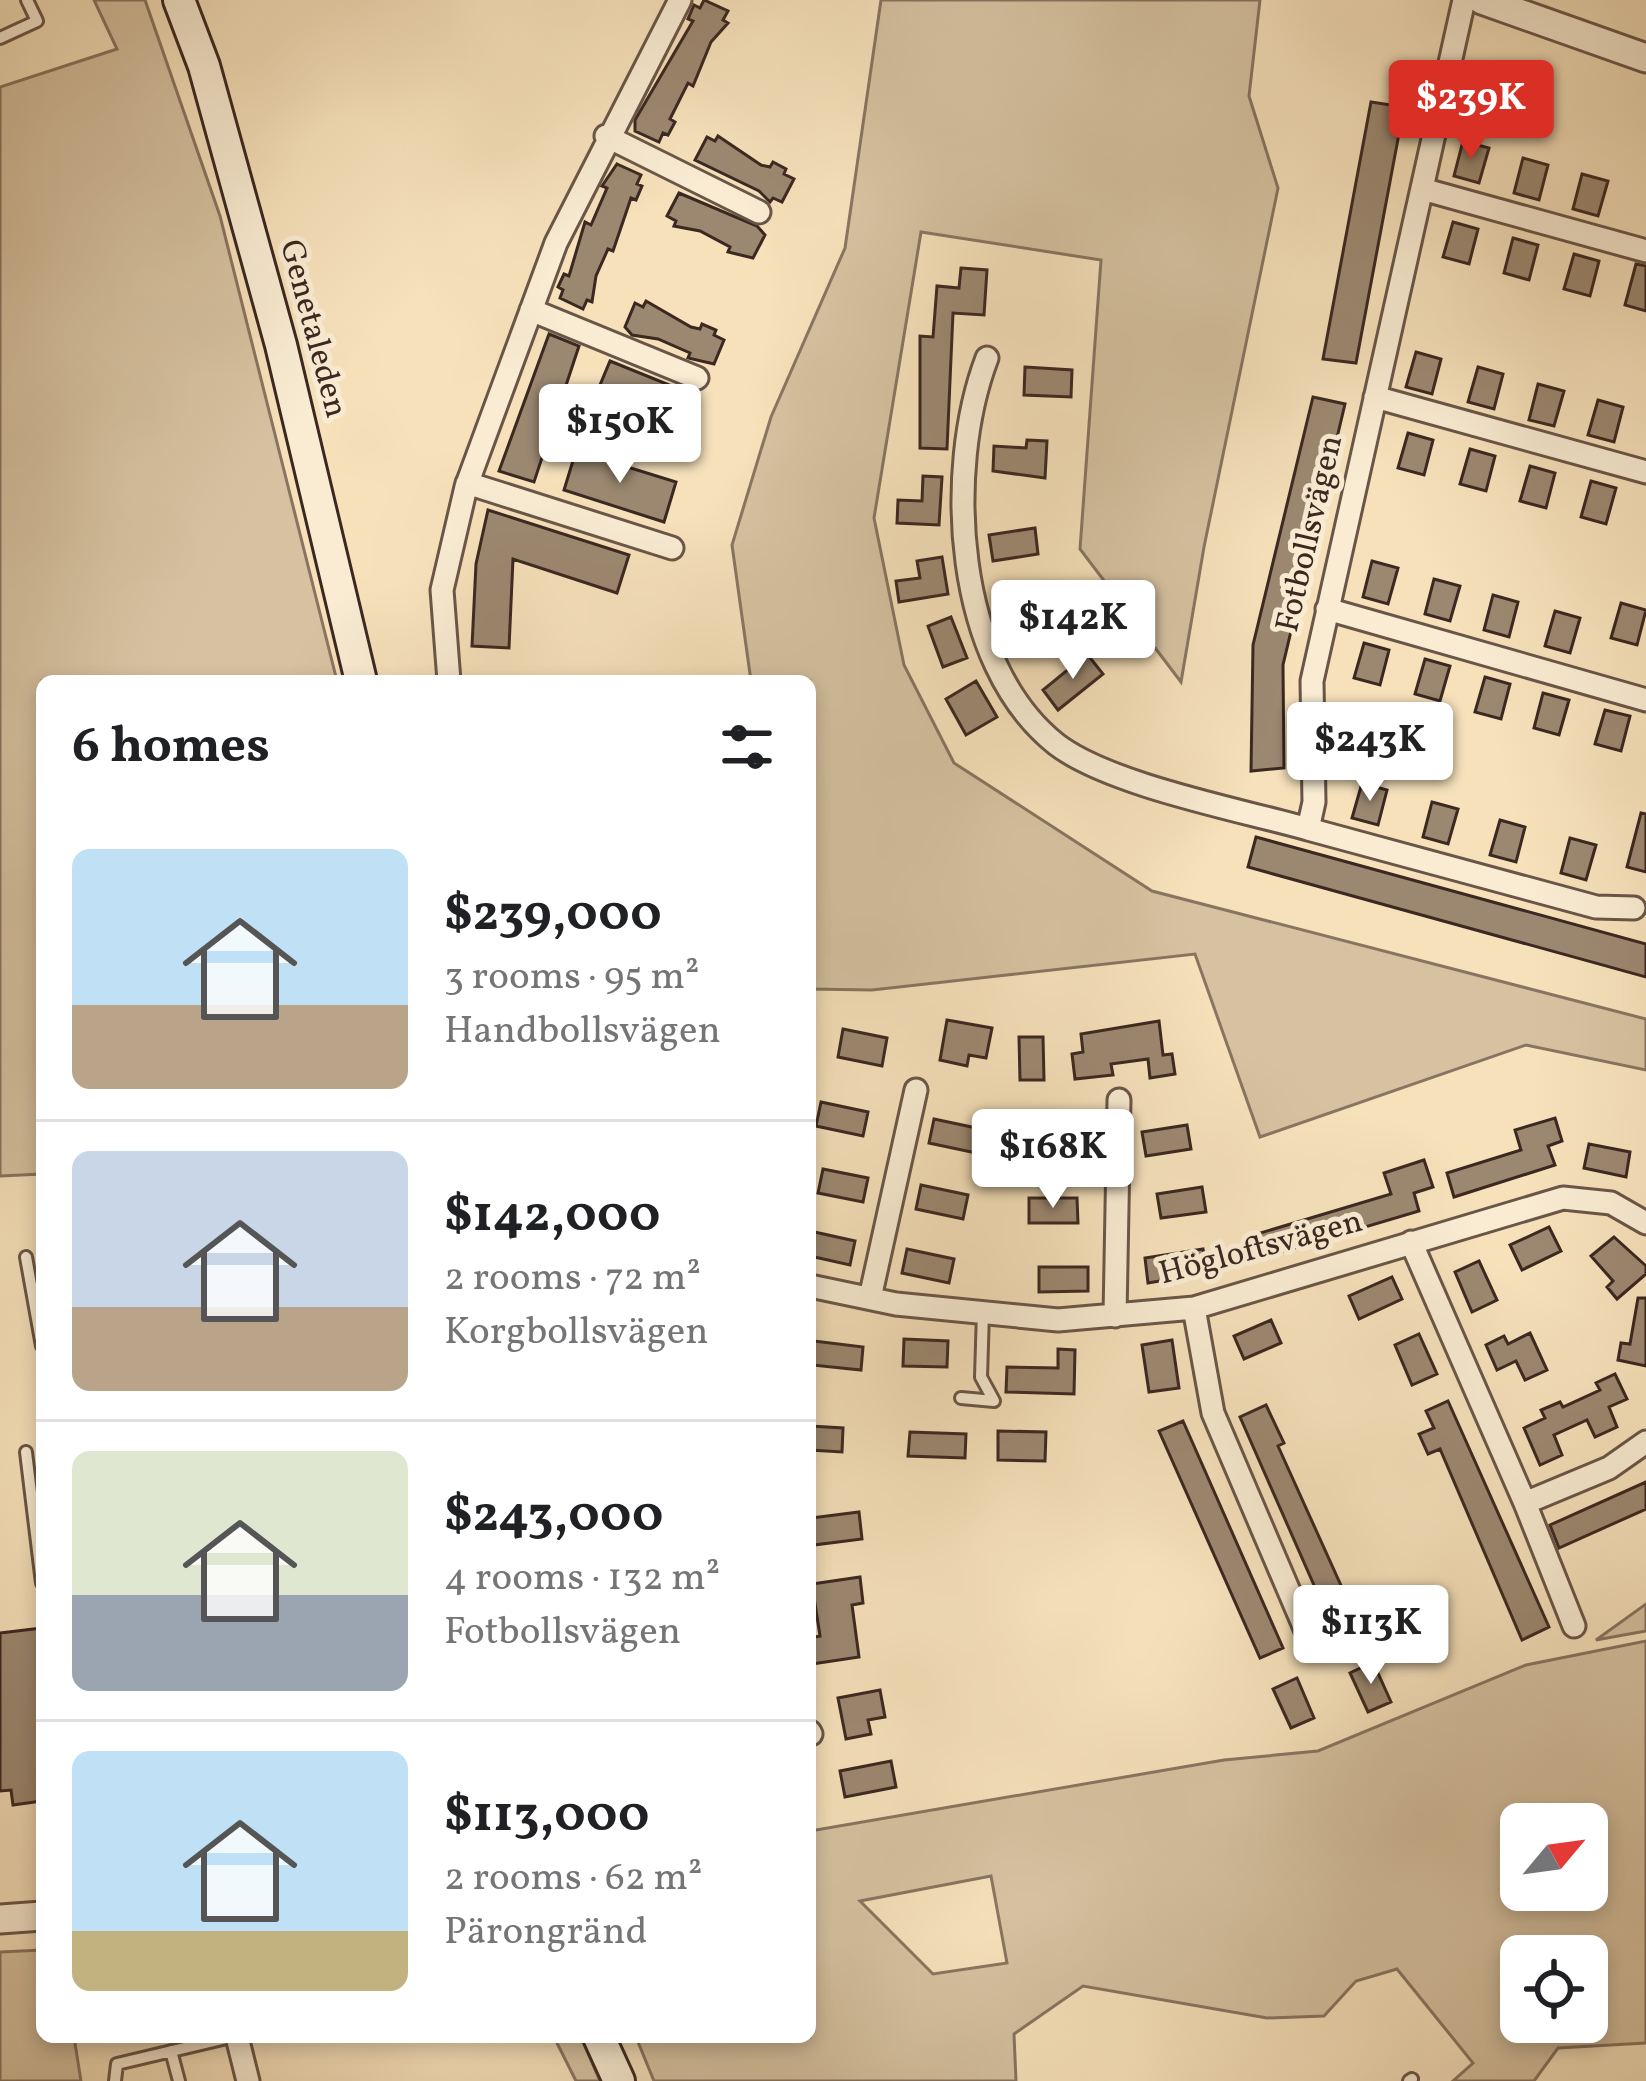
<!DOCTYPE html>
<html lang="en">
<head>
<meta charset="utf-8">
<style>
  body { margin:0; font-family:Vollkorn,serif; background:#f2f2f2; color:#202124; height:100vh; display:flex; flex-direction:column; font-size:45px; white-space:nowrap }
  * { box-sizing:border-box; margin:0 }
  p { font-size:39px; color:#757577 }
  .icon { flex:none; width:66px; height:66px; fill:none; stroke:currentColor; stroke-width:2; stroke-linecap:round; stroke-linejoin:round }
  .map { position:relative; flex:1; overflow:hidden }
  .sheet { position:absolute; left:36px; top:675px; width:780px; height:1368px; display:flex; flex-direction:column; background:#fff; border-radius:18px; box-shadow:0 6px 18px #0003 }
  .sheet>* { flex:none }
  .needle { width:78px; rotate:61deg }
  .fabs { position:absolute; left:1500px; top:1803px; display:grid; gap:24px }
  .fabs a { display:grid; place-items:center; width:108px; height:108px; border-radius:18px; background:#fff; box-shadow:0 6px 18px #0003; font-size:60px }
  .price { position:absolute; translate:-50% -102px; padding:0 27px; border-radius:12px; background:#fff; color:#222; font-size:39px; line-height:78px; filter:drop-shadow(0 3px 6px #0008) }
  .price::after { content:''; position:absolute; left:50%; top:72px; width:36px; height:27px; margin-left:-18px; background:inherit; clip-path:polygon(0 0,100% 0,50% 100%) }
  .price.current { background:#d93025; color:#fff }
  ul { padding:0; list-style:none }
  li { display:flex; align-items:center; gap:36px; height:300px; padding:0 36px }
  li+li { border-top:3px solid #e0e0e0 }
  li span { display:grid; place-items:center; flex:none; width:336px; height:240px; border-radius:18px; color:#555 }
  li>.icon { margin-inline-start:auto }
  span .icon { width:144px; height:144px; fill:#fffc; stroke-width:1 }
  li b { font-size:51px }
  h2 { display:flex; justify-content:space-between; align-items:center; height:144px; padding:0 36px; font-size:51px }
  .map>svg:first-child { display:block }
</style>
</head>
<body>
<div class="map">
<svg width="1646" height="2081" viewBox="0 0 1646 2081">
  <rect width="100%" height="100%" fill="#f6e1bb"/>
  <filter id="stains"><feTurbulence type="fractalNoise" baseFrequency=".00167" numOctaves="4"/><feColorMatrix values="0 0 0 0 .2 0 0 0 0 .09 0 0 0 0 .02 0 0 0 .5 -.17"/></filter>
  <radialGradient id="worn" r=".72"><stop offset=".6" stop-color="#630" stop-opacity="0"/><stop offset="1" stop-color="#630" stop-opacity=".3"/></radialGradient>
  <path fill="#d6c2a1" stroke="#887561" stroke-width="3" fill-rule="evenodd" d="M94,0H145L220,216L337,681H42V1174L0,1176V87L117,49Z
    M881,0H1260L1249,96L1278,188L1204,547L1181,682L1080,549L1101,260L921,232L874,518L904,665L954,763L1152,891L1646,1019V1070L1526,1045L1260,1137L1195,954L872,990L810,989V681H751L732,545L771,417L845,248Z
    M1646,1604V1631L1596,1640Z
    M1646,1641V2043L1558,2048L1534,2081H1453L1473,2063L1397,1969L1356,1981L1324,2016L1267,2018L1083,1986L1014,2034L1016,2081H654L636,2037H810V1831L1224,1760L1318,1751L1526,1665ZM1521,1824H1587V1890H1521ZM991,1876L1007,1963L933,1974L860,1901ZM1521,1956H1587V2022H1521Z
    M42,1950V2037H74L81,2081H0V1952Z
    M554,2037H581L600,2081H576Z"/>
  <path fill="#9c8871" stroke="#3b2821" stroke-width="3" d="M704,0L728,11L723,20L728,23L711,42L693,86L688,83L670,119L675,122L668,135L663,133L659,142L635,131V120L693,21L688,19L694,5L700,8Z
    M1371,102L1404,107L1356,363L1323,359Z
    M718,136L761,165L770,167L773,162L786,169L784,174L794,179L782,202L773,198L770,202L759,191L695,160L707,137L715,141Z
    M1463,141L1489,148L1479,183L1454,176Z
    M1523,158L1548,165L1539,200L1514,193Z
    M617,164L641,175L637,184L642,186L636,200L631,198L613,251L608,249L596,276L592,302L587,300L583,309L560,298L563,290L558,287L564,274L569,276L585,222L591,225L607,188L602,186Z
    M1582,174L1608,181L1598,216L1573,209Z
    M679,193L757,226L765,235L753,258L728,252L730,247L700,231L674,226L676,221L667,216Z
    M1453,222L1478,229L1469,264L1443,257Z
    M1513,238L1538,245L1529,280L1504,273Z
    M1574,254L1599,261L1590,296L1564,289Z
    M1636,264L1646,266V311L1625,305Z
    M961,268L987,270L984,315L953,313L947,449L920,448V336L933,337L937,286L959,288Z
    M646,301L691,327L700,329L702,324L716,330L714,335L724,340L714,364L688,358L690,353L658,339L632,335L625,327L635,303L643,307Z
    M549,334L579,346L534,482L499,471Z
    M1416,352L1441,359L1432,394L1406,387Z
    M610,361L699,397L689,421L663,416L665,411L633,397L607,394L609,389L600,385Z
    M1025,367L1072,370L1071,397L1024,395Z
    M1478,367L1503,374L1494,409L1468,402Z
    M1538,384L1564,391L1554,426L1529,420Z
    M1313,397L1345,404L1283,665L1284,768L1251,771L1253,645Z
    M1598,400L1623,407L1614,442L1588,435Z
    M1408,433L1433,440L1424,475L1398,468Z
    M1027,440L1047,441L1045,478L993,471L994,446L1026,448Z
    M1470,449L1495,456L1486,491L1460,484Z
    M576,451L676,482L664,522L564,490Z
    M1530,466L1555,473L1546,508L1520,501Z
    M923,476L942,477L939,525L897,523L898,500L922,501Z
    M1591,481L1616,488L1606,524L1581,517Z
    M488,510L629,555L617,593L513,559L509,648L472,646L476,564Z
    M1035,528L1038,554L993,561L989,535Z
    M942,557L948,594L899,602L896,581L920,578L917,561Z
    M1372,561L1398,568L1388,604L1363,597Z
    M1434,579L1460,586L1450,621L1425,614Z
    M1493,595L1518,602L1509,637L1484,630Z
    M1044,598L1054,621L1012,638L1003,614Z
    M1621,603L1646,610L1637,645L1611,638Z
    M1555,611L1580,618L1570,653L1545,646Z
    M951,617L967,658L943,667L928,626Z
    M1364,643L1389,650L1380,685L1354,678Z
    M1087,654L1103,674L1058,710L1043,690Z
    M1425,659L1450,666L1440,701L1415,694Z
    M1485,677L1510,684L1501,719L1475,712Z
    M976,681L997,717L966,735L946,699Z
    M1543,693L1569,700L1559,735L1534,728Z
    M1605,710L1630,716L1621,751L1595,744Z
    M1362,783L1387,790L1378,825L1352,818Z
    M1432,802L1458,809L1448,844L1423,837Z
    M1641,813L1646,814V872L1627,867Z
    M1500,820L1525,827L1516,862L1490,855Z
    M1256,837L1646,944V977L1248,867Z
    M1570,838L1596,845L1586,880L1561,873Z
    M947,1020L992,1028L986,1058L969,1055L967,1066L940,1060Z
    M1159,1021L1163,1055L1172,1054L1175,1074L1150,1078L1148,1059L1111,1064L1113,1075L1075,1079L1072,1054L1083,1052L1081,1034Z
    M843,1029L887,1038L882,1066L838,1057Z
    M1019,1037H1043L1044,1080H1020Z
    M821,1102L868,1112L863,1136L816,1126Z
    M1555,1118L1562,1141L1548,1146L1555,1165L1454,1197L1447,1173L1521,1150L1515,1130Z
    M934,1119L981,1129L976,1153L929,1143Z
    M1046,1119H1089V1143H1046Z
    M1187,1125L1191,1149L1146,1156L1142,1132Z
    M1589,1144L1630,1152L1626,1177L1584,1168Z
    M1424,1160L1433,1187L1414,1193L1419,1211L1254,1260L1247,1237L1391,1194L1384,1173Z
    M823,1169L868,1178L863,1202L818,1193Z
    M921,1185L968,1195L963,1219L916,1209Z
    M1202,1187L1206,1212L1161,1218L1157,1194Z
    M1029,1198H1077L1078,1223H1029Z
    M1549,1227L1561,1251L1522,1270L1510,1245Z
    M810,1231L855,1241L850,1265L810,1256Z
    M1614,1237L1646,1266V1274L1617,1299L1607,1287L1613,1281L1591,1256Z
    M907,1249L954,1259L949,1283L902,1273Z
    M1203,1249L1207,1273L1148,1283L1145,1258Z
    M1479,1261L1497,1300L1472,1312L1455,1272Z
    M1039,1267H1088V1291L1039,1292Z
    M1392,1277L1402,1299L1359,1319L1349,1296Z
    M1638,1298H1646V1366L1618,1360L1621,1343L1630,1344Z
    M1271,1320L1281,1343L1244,1359L1234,1336Z
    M1530,1333L1547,1370L1525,1380L1516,1361L1497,1370L1486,1345L1504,1336L1508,1344Z
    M1419,1334L1437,1374L1412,1385L1395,1345Z
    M904,1339L948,1341L947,1367L903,1366Z
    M1172,1340L1179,1388L1149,1392L1142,1345Z
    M814,1341L863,1347L861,1370L812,1365Z
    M1058,1349L1075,1350L1074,1394L1006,1392L1007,1367L1058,1368Z
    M1615,1374L1627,1399L1609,1407L1617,1427L1595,1437L1587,1420L1554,1435L1562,1455L1540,1465L1524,1428L1545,1418L1541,1410L1560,1402L1563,1407L1600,1390L1596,1383Z
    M1448,1401L1549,1627L1522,1640L1440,1449L1428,1454L1419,1434L1434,1428L1426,1411Z
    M1266,1405L1284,1443L1278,1446L1362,1632L1339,1642L1240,1417Z
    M1183,1421L1283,1648L1260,1658L1159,1431Z
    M810,1426L843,1428L842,1452L810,1450Z
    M998,1431L1046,1432L1045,1461L998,1460Z
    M910,1432L966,1434L965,1458L908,1456Z
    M1646,1482V1509L1559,1548L1550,1525Z
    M859,1512L862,1539L814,1545L811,1518Z
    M860,1577L863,1603L852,1605L859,1657L812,1664L810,1638L820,1636L812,1584Z
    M42,1628V1801L13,1805L11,1790L0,1791V1633Z
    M1373,1662L1391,1702L1368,1712L1350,1673Z
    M1297,1678L1314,1718L1291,1728L1273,1689Z
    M880,1690L885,1717L868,1720L871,1734L846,1739L838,1698Z
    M891,1761L896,1787L845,1797L840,1771Z"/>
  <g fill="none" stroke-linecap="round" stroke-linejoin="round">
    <g stroke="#6a5648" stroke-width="16">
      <path id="service" d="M0,38L37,21L27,0
        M26,1257L42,1346
        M961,1398L994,1401L981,1377L983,1312
        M26,1452L42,1583
        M171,2051L179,2081
        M115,2081L117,2064L231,2037
        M1409,2081L1412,2079"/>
    </g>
    <g stroke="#6a5648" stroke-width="27">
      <path id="minor" d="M1464,0L1312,681L1314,802L1308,829L1596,907L1634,908
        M606,136L759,212
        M1422,189L1646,251
        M531,310L697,378
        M987,358C944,471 954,663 1056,744C1109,785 1241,810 1308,829
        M1375,397L1646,472
        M467,483L672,548
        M1327,609L1646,700
        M449,681L442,590L466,487L556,243L680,0
        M1411,1242L1525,1503L1609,1468L1646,1442
        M810,1286L896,1304L1058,1320L1194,1308L1563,1198L1611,1203L1646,1223
        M870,1298L916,1090
        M1194,1308L1213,1413L1309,1638
        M1115,1316L1119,1100
        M1525,1503L1574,1626
        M810,1732L811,1734
        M237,2037L248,2081"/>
    </g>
    <g stroke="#6a5648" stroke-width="33">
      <path id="tertiary" d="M1482,0L1646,58
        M0,1919L42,1916"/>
    </g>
    <g stroke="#3b2821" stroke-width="36">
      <path id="secondary" d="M179,0L204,66L281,345L361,681
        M599,2037L619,2081"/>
    </g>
    <use href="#service" stroke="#f9ecd3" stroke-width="10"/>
    <use href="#minor" stroke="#f9ecd3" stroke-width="21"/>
    <use href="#tertiary" stroke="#f9ecd3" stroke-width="27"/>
    <use href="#secondary" stroke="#f9ecd3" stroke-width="30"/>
  </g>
  <g text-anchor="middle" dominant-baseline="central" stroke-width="10" stroke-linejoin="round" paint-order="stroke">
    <g font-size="33" fill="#3b2821" stroke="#f9ecd3">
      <text transform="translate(312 329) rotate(75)">Genetaleden</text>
      <text transform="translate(1311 534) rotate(-77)">Fotbollsvägen</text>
      <text transform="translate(1261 1249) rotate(-15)">Högloftsvägen</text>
    </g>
  </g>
  <rect width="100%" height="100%" filter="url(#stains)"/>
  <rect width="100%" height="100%" fill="url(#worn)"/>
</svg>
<div class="fabs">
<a><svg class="needle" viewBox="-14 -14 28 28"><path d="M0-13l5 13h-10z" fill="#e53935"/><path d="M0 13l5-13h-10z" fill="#757577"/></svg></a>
<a><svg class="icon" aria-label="locate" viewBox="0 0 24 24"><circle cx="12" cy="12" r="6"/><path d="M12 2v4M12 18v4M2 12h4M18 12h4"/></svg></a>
</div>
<b class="price current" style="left:1471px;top:162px">$239K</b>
<b class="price" style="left:620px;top:486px">$150K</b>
<b class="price" style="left:1073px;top:682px">$142K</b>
<b class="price" style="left:1370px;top:804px">$243K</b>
<b class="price" style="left:1053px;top:1211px">$168K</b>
<b class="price" style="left:1371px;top:1687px">$113K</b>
<section class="sheet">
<h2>6 homes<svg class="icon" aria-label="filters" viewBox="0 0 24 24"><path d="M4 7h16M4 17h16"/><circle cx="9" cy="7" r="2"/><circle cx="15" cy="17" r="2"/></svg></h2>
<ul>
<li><span style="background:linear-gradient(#bfe0f5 65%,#b9a48a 0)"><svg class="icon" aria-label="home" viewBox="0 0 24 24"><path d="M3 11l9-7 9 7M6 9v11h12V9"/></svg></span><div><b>$239,000</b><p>3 rooms · 95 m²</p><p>Handbollsvägen</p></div></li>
<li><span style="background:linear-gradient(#c9d6e8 65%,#b9a48a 0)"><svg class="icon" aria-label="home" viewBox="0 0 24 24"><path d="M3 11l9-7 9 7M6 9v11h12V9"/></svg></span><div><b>$142,000</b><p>2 rooms · 72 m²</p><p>Korgbollsvägen</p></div></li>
<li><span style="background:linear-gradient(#dfe7d0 60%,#9aa5b1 0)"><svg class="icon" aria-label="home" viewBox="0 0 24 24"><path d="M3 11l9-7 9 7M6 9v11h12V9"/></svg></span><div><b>$243,000</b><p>4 rooms · 132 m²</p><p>Fotbollsvägen</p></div></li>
<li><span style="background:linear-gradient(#bfe0f5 75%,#c2b280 0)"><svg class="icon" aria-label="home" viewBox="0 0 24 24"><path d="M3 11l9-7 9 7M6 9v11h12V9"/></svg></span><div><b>$113,000</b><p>2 rooms · 62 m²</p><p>Pärongränd</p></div></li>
</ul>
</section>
</div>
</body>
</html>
